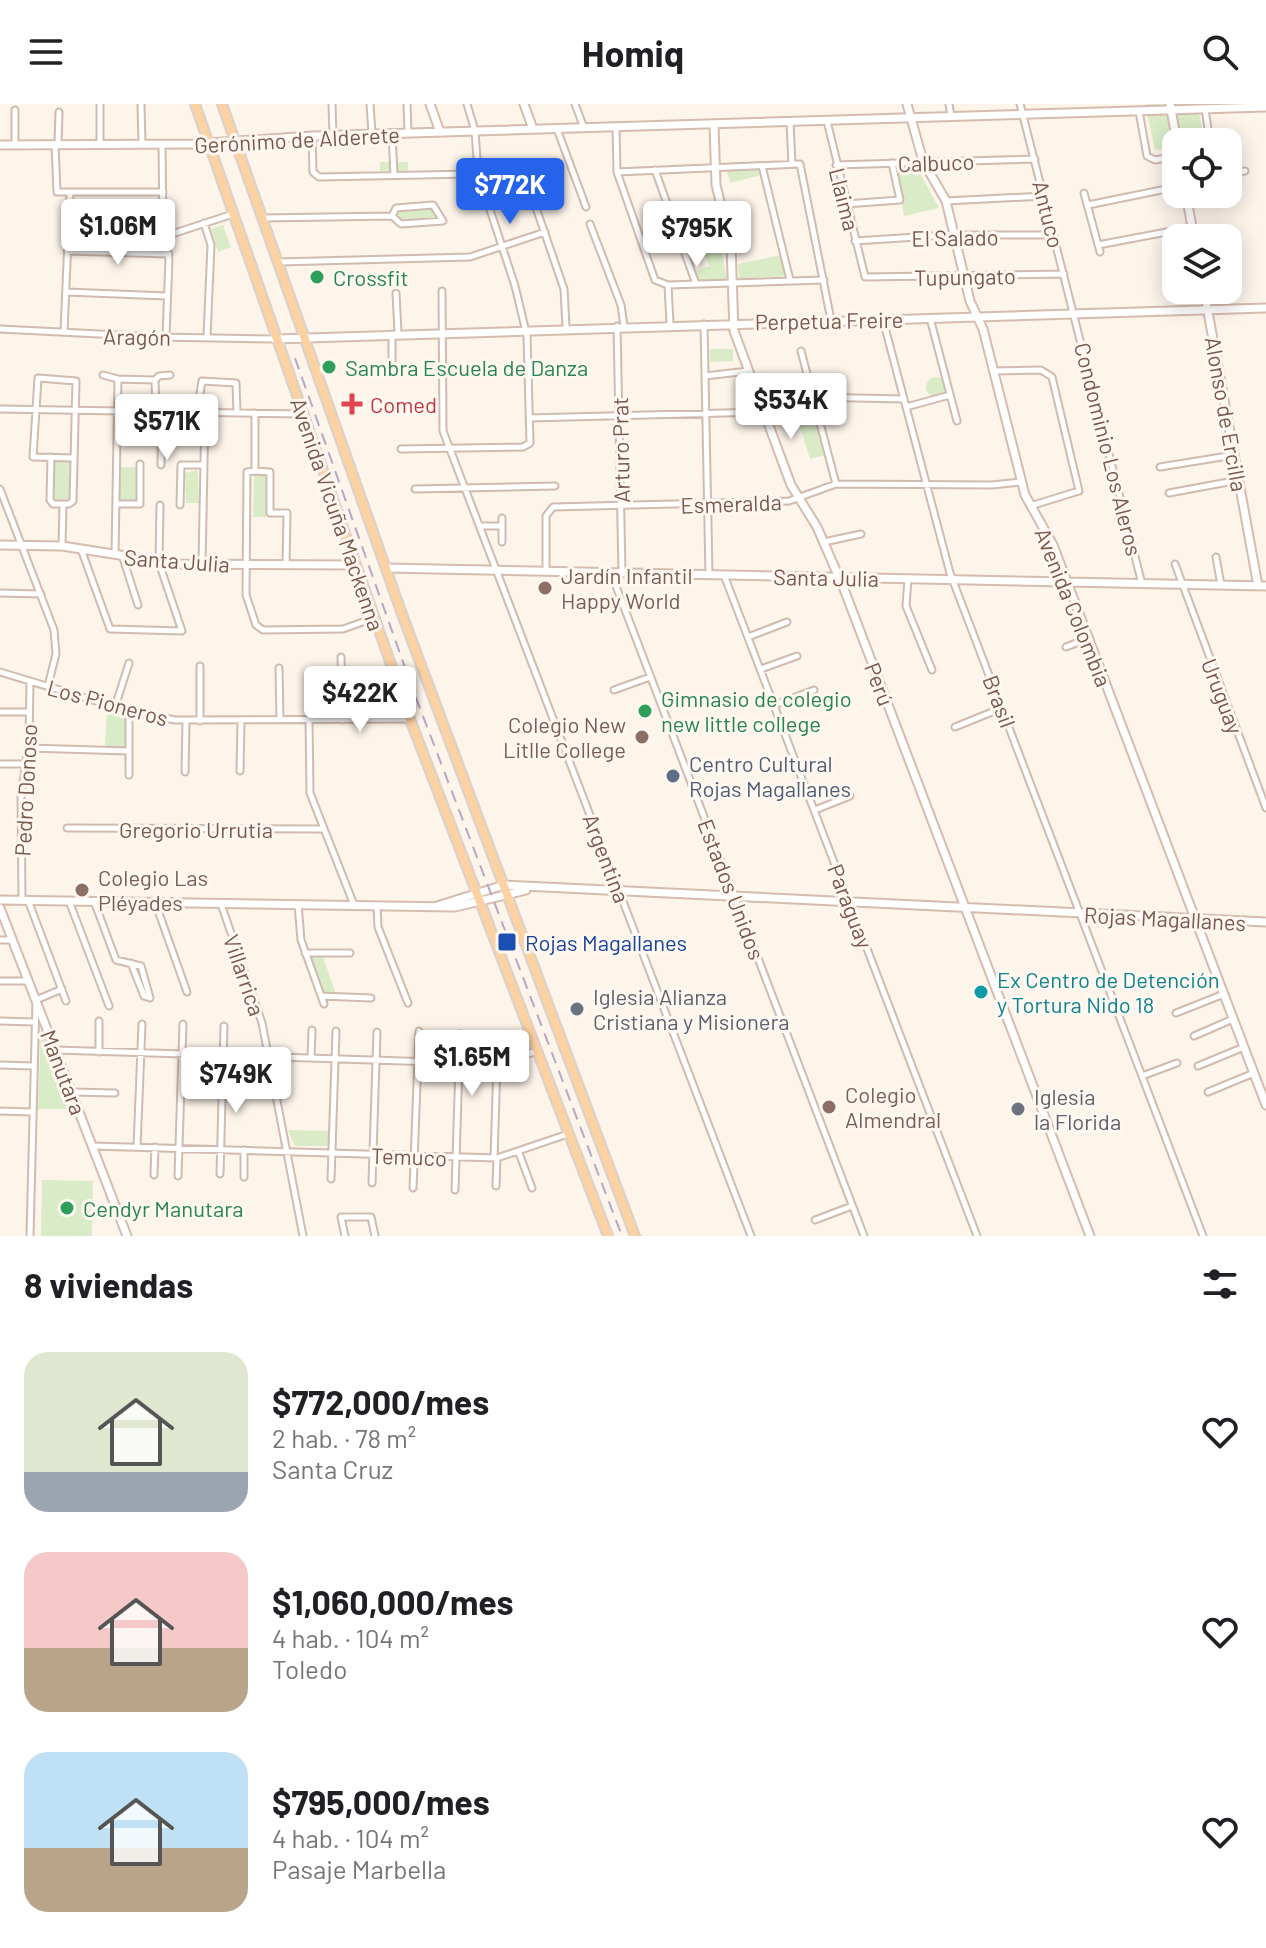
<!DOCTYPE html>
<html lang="es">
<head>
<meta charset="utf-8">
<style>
  body { margin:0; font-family:Barlow,sans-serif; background:#f2f2f2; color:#202124; height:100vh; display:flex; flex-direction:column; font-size:30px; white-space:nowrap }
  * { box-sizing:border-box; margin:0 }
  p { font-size:26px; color:#757577 }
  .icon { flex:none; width:44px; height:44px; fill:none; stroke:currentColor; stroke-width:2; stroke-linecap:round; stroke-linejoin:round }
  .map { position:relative; height:1132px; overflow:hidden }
  .panel { display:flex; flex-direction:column; background:#fff; flex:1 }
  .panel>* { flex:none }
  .buttons { position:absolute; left:1162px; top:24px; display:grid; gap:16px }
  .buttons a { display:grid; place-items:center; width:80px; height:80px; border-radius:16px; background:#fff; box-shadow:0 4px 20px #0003; font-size:40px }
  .price { position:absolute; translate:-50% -68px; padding:0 18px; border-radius:8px; background:#fff; color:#222; font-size:26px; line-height:52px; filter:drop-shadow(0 2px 4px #0008) }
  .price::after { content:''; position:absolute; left:50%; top:48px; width:24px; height:18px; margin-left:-12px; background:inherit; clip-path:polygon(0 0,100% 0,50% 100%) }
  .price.selected { background:#2563eb; color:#fff }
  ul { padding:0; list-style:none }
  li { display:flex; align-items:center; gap:24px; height:200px; padding:0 24px }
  li span { display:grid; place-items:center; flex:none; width:224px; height:160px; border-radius:24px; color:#555 }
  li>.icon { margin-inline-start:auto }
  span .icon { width:96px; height:96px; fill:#fffc; stroke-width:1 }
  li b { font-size:34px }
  h2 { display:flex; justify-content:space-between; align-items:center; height:96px; padding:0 24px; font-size:34px }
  header { display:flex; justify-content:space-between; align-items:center; height:104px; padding:0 24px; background:#fff; font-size:36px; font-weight:700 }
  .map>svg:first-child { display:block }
</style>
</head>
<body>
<header><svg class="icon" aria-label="menu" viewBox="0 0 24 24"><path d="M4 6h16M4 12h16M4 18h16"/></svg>Homiq<svg class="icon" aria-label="search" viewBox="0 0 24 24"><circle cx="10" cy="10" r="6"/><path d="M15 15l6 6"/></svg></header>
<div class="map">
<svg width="1266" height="1132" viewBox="0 0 1266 1132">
  <rect width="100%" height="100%" fill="#fdf4ea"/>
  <path fill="#daecc7" d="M1145,0H1197L1205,38H1176V43L1155,46Z
    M380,58H408V69L380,70Z
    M915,60L939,104L904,112L895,61Z
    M759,65L761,71L730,79L727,67Z
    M434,104L438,117H401L395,110L398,106Z
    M223,121L231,143L218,148L211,125Z
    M71,131L159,133L164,147L70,145Z
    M720,140L727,175L698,178L695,167L709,162L703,146Z
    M781,151L785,172L739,175L738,160Z
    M710,245H733V257L710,258Z
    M926 283a10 10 0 1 1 20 0a10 10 0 1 1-20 0Z
    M811,299L825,351L810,355L793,300Z
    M54,355H70L69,398H54Z
    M120,363H138L137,399H119Z
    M198,366L199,399H186L185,369Z
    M254,370L267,371L266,413H253Z
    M107,607L126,613V643L105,644Z
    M310,853H323L336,890H324Z
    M41,920L72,1005H38Z
    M230,956L264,957L267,974L226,972L227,958Z
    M288,1026L330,1027V1042H295Z
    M42,1076L93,1077L92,1132H41Z"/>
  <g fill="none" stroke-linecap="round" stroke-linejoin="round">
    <g stroke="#d1baae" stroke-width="9">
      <path id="street" d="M141,0L142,40
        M332,0L333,31
        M370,0L372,30
        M407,0L408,29
        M575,0L584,24
        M949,0L951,12
        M1020,0L1142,480
        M1205,5L1210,38
        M15,6V40
        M1139,7L1147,52L1155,56L1176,52
        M827,17L865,173L1064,170
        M790,18L792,60
        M616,23L617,68L655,176L668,181L824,176
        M557,25L586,103
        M392,30L394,71
        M312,32L313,68L319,73L524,69L564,185L566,223
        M58,40L59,8
        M100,40V0
        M55,41L57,88H163
        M162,41L163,125L169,155L166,232
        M836,61L1035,55
        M762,62L790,176
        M655,66L696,180
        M617,68L800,60L831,216
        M1228,70L1245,67
        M1084,89L1100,148
        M946,97L1045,92
        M845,100L900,96L892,59
        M1088,101L1176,83
        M263,114L392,112L396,104L433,101L443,117L401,120L392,112
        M204,119L211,141L207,233
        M590,120L621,201L624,222
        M68,128L172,130L233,110
        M855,137L947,131H1054
        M1098,141L1193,123
        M68,147L169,150
        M278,158L470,153L545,128
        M668,181L670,220
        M442,187L443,327L751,1132
        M66,188L167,192
        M396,189L398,229
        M930,214L957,317
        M883,216L950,469L1203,1132
        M704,220L709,471
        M617,222L622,469
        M0,225L159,233L275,235
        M64,228L70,89
        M801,247L836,380
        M392,258V230
        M993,267L1041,266L1052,273L1079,387L1030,402
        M103,271L118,275L155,276L159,272L170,271
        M705,272L748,267
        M155,276L156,308
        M758,292L904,295
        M906,303L950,291
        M0,305L302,310
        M197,308L202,277L236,279L237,309
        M255,309V367L247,368L246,491L256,521L263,526L343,525L374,514
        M529,314L763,308
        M401,345L523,343L530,339L527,232L515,182L478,69L475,27L467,0
        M51,353L50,396L53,400H69L73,397L76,277L38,274L33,353L74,354
        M161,361L162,308
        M1160,363L1234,351
        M255,367L270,368V409H287L286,461
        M0,385L54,526L56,550L48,582
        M415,385L555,382
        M1169,389L1239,376
        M117,400H140V360
        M180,401L181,361H204
        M480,422H502
        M502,438V414
        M824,438L861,430
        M62,442L63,400
        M81,445L110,525L182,527L159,459L160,401
        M115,451L118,275
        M1216,453L1221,481
        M123,454L138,501
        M202,460L205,308
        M1175,460L1266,704
        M546,467V412L553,403L789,397L836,380L992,381L1021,378
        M611,469L864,1132
        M724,471L977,1132
        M908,475L906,502L932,566
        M0,489L41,490
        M748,533L787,518
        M1066,543L1089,534
        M341,553L343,616
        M200,562V617
        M279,564L280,616
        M761,565L797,552
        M0,568L129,607L175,616L410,615
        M614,586L650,573
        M774,601L814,586
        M115,603L129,559
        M0,608H29
        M309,616L310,689L354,801
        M955,623L1002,604
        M28,644L129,647
        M0,660H26
        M240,667L241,617
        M185,668L186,617
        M129,671V607
        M815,706L850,692
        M67,724L324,725
        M22,796L21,692L29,638L30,577
        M28,796L66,897
        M69,797L109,902
        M94,797L116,856L141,862L150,894L144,892L131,859
        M155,798L187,888
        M221,800L262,919L303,1132
        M298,800L301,836L324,900
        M377,802L378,823L408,899
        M0,836H13
        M305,849H350
        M0,877H28
        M321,892L371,894
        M1176,909L1224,890
        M0,917L34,918
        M1194,932L1233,915
        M55,946L497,960L537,947
        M99,948V917
        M311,954L312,926
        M0,961L33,962
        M1198,962L1244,943
        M1142,972L1177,959
        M72,988L115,989
        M1208,988L1254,969
        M0,1007L32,1008
        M92,1042L497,1054L568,1030
        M137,1043L142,920
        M519,1049L532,1084
        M494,1054L497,960
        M220,1070L224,922
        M154,1071L155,1043
        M178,1072L183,920
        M244,1073V1046
        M331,1075L336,927
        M372,1079L377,928
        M496,1082L497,1054
        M413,1084L419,927
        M455,1086L460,930
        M815,1116L852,1102
        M30,1132L36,896L62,885
        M345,1132L341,1113H371L375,1132"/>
    </g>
    <g stroke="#d6bcae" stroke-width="11">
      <path id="secondary" d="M430,0L440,28
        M524,0L533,25
        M907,0L923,57L946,97L970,197L983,225L1025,391L1053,441L1266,1001
        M1170,0L1177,38
        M714,21L716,81L731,142L734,227L791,381L817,423L844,485L1090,1132
        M0,41L194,40L312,32L1266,3
        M1186,90L1194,134
        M1204,186L1258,482
        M275,235L1266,204
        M0,441L62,442L177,460L355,461
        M386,464L1266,482
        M0,796L455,803L526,786
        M437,802L504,781L1266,818
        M0,804L127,1132"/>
    </g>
    <g stroke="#dad0cd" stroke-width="12">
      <path id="primary" d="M195,0L410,615L608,1132
        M222,0L403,513L635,1132"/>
    </g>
    <use href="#street" stroke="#fff" stroke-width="5"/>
    <use href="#secondary" stroke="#fff" stroke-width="7"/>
    <use href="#primary" stroke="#fcd2a2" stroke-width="8"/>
    <path stroke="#b6a6c9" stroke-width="2" stroke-dasharray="12 8" stroke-linecap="butt" d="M295,254L413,586L622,1132"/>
  </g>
  <g fill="#2e9e5b" stroke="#fff8f1" stroke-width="3">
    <circle cx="317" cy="173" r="8"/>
    <circle cx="329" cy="263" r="8"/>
    <circle cx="645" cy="607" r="8"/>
    <circle cx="67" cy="1104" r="8"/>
  </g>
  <path fill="#e0444e" stroke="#fff8f1" stroke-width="3" d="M348 288h8v8h8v8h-8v8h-8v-8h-8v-8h8z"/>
  <g fill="#8d6e63" stroke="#fff8f1" stroke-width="3">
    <circle cx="545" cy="484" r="8"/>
    <circle cx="642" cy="633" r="8"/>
    <circle cx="82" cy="786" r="8"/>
    <circle cx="829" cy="1003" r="8"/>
  </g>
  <circle fill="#5c6f8a" stroke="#fff8f1" stroke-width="3" cx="673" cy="672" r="8"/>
  <rect fill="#1a4fb4" stroke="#fff8f1" stroke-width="3" x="497" y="828" width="20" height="20" rx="4"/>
  <circle fill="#0f9aa8" stroke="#fff8f1" stroke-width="3" cx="981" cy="888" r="8"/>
  <g fill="#6b7280" stroke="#fff8f1" stroke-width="3">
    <circle cx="577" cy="905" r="8"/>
    <circle cx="1018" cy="1005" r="8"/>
  </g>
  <g text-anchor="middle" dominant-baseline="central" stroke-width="6" stroke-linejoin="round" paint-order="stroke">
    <g font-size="22" fill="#7a584c" stroke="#fff8f1">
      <text transform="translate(297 35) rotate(-3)">Gerónimo de Alderete</text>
      <text transform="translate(936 58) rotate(-2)">Calbuco</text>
      <text transform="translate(845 95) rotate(76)">Llaima</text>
      <text transform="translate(1049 110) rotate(76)">Antuco</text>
      <text transform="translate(955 133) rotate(-1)">El Salado</text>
      <text transform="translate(965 172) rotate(-1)">Tupungato</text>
      <text transform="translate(829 216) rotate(-1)">Perpetua Freire</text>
      <text transform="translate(137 232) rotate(1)">Aragón</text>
      <text transform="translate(1227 310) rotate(80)">Alonso de Ercilla</text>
      <text transform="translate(1109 345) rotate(76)">Condominio Los Aleros</text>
      <text transform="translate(620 346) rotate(-91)">Arturo Prat</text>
      <text transform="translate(731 399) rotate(-2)">Esmeralda</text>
      <text transform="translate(338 410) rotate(71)">Avenida Vicuña Mackenna</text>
      <text transform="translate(177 456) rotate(4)">Santa Julia</text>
      <text transform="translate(826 473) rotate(1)">Santa Julia</text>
      <text transform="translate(1074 503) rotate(68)">Avenida Colombia</text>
      <text transform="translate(880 580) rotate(69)">Perú</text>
      <text transform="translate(1223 592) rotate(69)">Uruguay</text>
      <text transform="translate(1000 597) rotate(69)">Brasil</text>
      <text transform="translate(108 598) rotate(15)">Los Pioneros</text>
      <text transform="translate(25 686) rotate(-87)">Pedro Donoso</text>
      <text x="196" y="725">Gregorio Urrutia</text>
      <text transform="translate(607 754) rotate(69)">Argentina</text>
      <text transform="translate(732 785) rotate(69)">Estados Unidos</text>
      <text transform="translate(851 802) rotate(69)">Paraguay</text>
      <text transform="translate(1165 814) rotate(3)">Rojas Magallanes</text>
      <text transform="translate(245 871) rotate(71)">Villarrica</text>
      <text transform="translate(64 968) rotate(69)">Manutara</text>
      <text transform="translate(409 1052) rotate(2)">Temuco</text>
    </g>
    <g font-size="22" fill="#27864d" stroke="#fff8f1" text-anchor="start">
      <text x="333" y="173">Crossfit</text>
      <text x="345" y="263">Sambra Escuela de Danza</text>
      <text x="661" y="594">Gimnasio de colegio<tspan x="661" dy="25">new little college</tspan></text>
      <text x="83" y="1104">Cendyr Manutara</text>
    </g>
    <g font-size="22" fill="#be3a42" stroke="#fff8f1" text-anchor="start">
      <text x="370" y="300">Comed</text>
    </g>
    <g font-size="22" fill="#785e54" stroke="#fff8f1" text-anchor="start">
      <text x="561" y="471">Jardín Infantil<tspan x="561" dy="25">Happy World</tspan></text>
      <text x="626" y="620" text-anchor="end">Colegio New<tspan x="626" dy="25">Litlle College</tspan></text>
      <text x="98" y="773">Colegio Las<tspan x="98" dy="25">Pléyades</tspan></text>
      <text x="845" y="990">Colegio<tspan x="845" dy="25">Almendral</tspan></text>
    </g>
    <g font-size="22" fill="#4e5e75" stroke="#fff8f1" text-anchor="start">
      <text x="689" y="659">Centro Cultural<tspan x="689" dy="25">Rojas Magallanes</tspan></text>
    </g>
    <g font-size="22" fill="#164399" stroke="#fff8f1" text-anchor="start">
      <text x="525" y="838">Rojas Magallanes</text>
    </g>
    <g font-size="22" fill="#0d838f" stroke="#fff8f1" text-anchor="start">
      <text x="997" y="875">Ex Centro de Detención<tspan x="997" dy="25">y Tortura Nido 18</tspan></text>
    </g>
    <g font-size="22" fill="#5b616d" stroke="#fff8f1" text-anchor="start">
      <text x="593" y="892">Iglesia Alianza<tspan x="593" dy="25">Cristiana y Misionera</tspan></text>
      <text x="1034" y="992">Iglesia<tspan x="1034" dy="25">la Florida</tspan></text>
    </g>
  </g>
</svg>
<div class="buttons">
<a><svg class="icon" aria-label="locate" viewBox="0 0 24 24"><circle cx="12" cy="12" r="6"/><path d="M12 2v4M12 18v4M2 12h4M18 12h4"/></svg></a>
<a><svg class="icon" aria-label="layers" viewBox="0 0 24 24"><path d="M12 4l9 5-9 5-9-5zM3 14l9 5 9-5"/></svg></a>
</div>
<b class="price selected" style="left:510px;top:122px">$772K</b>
<b class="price" style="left:118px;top:163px">$1.06M</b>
<b class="price" style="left:697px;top:165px">$795K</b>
<b class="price" style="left:791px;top:337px">$534K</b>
<b class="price" style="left:167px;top:358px">$571K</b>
<b class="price" style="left:360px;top:630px">$422K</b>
<b class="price" style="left:472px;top:994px">$1.65M</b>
<b class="price" style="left:236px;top:1011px">$749K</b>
</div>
<section class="panel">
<h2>8 viviendas<svg class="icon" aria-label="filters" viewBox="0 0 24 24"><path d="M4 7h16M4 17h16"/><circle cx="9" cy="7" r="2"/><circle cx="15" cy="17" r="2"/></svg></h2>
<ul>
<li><span style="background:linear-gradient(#dfe7d0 75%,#9aa5b1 0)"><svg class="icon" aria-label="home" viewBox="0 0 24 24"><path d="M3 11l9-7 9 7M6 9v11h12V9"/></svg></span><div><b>$772,000/mes</b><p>2 hab. · 78 m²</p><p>Santa Cruz</p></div><svg class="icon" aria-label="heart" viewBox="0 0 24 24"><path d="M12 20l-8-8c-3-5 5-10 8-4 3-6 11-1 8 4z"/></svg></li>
<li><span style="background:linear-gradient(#f6c9c9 60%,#b9a48a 0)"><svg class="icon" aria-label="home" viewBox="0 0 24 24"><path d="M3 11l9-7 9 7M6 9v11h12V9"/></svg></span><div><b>$1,060,000/mes</b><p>4 hab. · 104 m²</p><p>Toledo</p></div><svg class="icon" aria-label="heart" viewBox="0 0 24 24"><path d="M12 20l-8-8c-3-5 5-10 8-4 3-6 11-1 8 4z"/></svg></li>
<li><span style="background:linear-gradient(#bfe0f5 60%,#b9a48a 0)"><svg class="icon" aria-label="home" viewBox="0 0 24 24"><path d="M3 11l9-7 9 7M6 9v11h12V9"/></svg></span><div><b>$795,000/mes</b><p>4 hab. · 104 m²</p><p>Pasaje Marbella</p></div><svg class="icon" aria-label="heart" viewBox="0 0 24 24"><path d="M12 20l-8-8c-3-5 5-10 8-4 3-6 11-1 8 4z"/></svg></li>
</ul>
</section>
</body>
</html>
